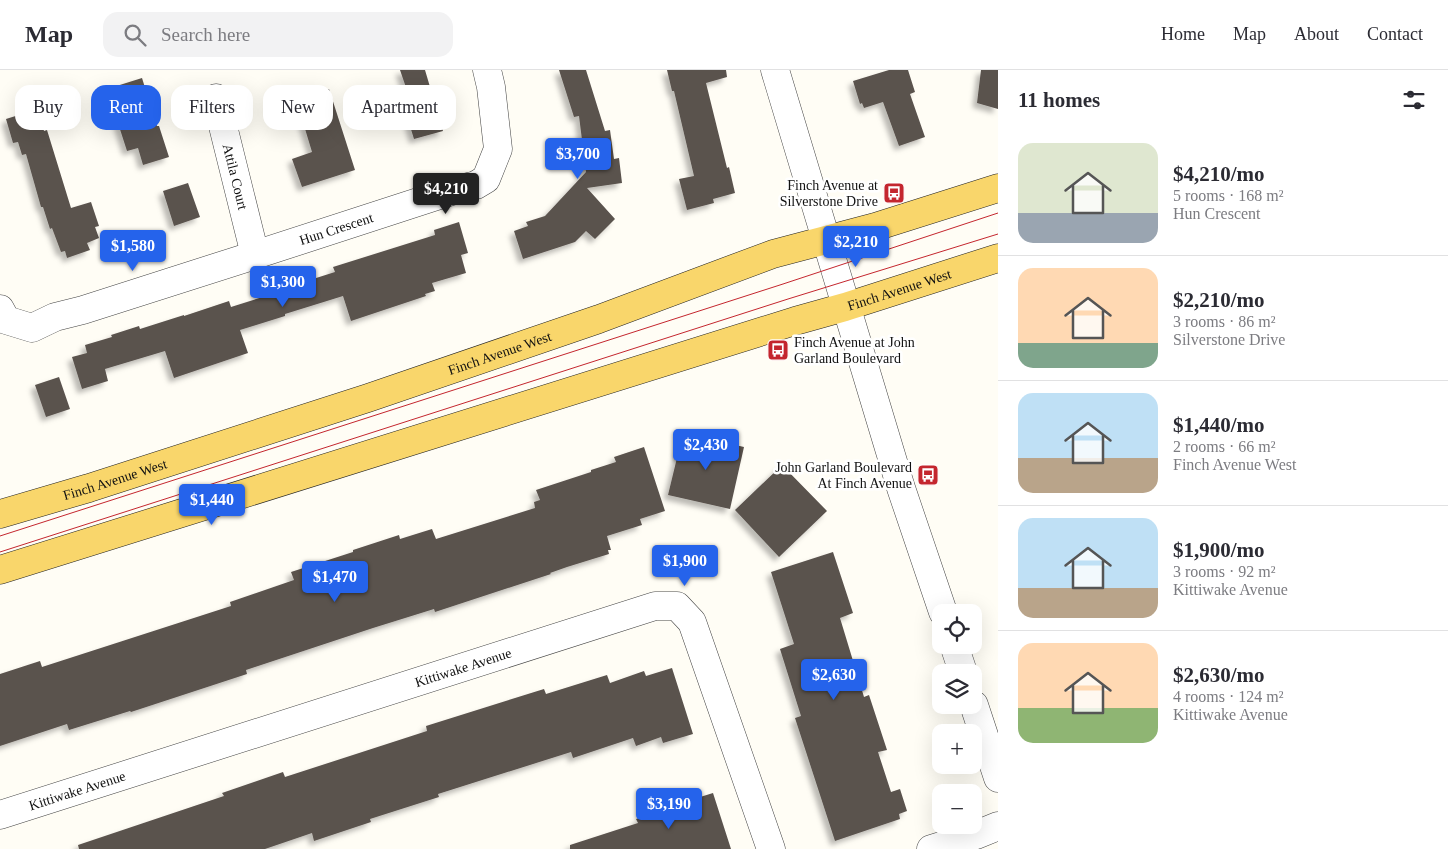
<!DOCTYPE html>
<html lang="en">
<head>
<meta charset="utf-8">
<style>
  body { margin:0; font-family:Georgia,serif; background:#f2f2f3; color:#2b2b33; height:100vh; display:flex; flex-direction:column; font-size:19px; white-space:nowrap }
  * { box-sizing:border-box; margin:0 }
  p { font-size:16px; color:#7c7c81 }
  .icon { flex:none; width:28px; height:28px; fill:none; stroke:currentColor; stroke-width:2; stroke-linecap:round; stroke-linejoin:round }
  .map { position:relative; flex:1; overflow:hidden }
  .side { display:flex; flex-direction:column; background:#fff; width:450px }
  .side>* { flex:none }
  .hud { position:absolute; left:15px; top:15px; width:475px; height:45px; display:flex; gap:10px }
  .controls { position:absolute; left:932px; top:534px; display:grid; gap:10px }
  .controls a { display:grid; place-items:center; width:50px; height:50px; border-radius:10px; background:#fff; box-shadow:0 5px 20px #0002; font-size:25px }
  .price { position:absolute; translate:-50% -42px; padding:0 11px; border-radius:5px; background:#2563eb; color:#fff; font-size:16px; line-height:32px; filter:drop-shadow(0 1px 2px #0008) }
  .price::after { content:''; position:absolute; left:50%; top:30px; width:15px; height:11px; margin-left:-8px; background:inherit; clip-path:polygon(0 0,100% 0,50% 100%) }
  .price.current { background:#222; color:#fff }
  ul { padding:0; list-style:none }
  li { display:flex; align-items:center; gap:15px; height:125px; padding:0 20px }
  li+li { border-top:1px solid #e1e1e2 }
  li span { display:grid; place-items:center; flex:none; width:140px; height:100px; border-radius:15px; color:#555 }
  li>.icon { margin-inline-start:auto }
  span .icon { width:60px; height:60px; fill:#fffc; stroke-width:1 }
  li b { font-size:21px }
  h2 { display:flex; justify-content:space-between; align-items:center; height:60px; padding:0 20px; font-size:21px }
  .pill { padding:0 18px; border-radius:15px; background:#fff; box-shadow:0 5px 20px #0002; font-size:18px; line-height:45px }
  .pill.current { background:#2563eb; color:#fff }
  header { display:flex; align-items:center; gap:30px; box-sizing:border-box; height:70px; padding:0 25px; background:#fff; border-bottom:1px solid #e1e1e2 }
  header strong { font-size:24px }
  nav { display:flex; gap:28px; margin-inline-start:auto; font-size:18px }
  .search { width:350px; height:45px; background:#f2f2f3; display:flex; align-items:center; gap:12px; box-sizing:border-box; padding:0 18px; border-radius:15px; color:#7c7c81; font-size:19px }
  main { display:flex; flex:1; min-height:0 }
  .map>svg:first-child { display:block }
</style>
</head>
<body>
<header>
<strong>Map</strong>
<div class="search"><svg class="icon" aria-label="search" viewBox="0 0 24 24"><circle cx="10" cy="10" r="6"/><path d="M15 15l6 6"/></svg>Search here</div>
<nav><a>Home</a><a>Map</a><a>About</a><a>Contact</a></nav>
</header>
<main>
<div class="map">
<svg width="998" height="779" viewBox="0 0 998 779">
  <defs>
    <filter id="shadow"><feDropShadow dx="-4.5" dy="4.5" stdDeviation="2.5" flood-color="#0004"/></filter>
  </defs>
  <rect width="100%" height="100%" fill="#fffdf5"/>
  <path fill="#5a524d" filter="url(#shadow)" d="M400,0H425L443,61L414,69L405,40L413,38Z
    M559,0H586L605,61L610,60L614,89L619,88L622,113L587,118L615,149L595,169L586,161L575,172L523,189L514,161L528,156L526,152L545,146L586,102L579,46L574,47Z
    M667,0H726L727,7L706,13L727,98L729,97L735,123L713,129L714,133L687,140L679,109L694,106L674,21H672Z
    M889,0H908L915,22L910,24L925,67L899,76L883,32L864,38L862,33L860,34L853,11Z
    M981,0H998V39L977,33Z
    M142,8L157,56H159L169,87L143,95L138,78L127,81L107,19Z
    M329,19L355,100L302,117L292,89L312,82L296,29Z
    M38,39L44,61L47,60L71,138L91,132L99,156L95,157L99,168L87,173L90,180L67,188L65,181L61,182L52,158L50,159L43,137H41L26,84L22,85L18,72L13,73L6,49Z
    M188,113L200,147L174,156L163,121Z
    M459,152L468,183L461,185L466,203L432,213L435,221L425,224L426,226L351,251L343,226L285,244V246L240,260L248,283L174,308L165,281L105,299L108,311L82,319L72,287L87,283L85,275L112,267L111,265L139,256L140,259L184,245V246L229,231L231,237L291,218V216L335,202L333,197L435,165L434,160Z
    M59,307L70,339L46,347L35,315Z
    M683,363L744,377L730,439L668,425Z
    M644,377L665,441L640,449L642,455L607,466L611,480H608L609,484L567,497L550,503L551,504L435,542L434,539L373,558L246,600L247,604L131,642L130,641L69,660L67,654L0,676V604L40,591L42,597L231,536L230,532L294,510L291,502L353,482V480L399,465L400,469L432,459L436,469L535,438L534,432L540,430L536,420L591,402V400L616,392L614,387Z
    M782,395L827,441L779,487L735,440Z
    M833,482L853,543L840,548L864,627L869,625L887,680L878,682L891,722L900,719L907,741L899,744L900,749L835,771L795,648L801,646L780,579L794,574L771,502Z
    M672,598L693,664L663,673L661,667L636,676L633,668L573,688L571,682L438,724L439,727L370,749L371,752L314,771L312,763L265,779H79L78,775L224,726L222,723L283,702L285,707L427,661L426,656L544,619L546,624L607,605L610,613L644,601L646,606Z
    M713,723L731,779H570V775L638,753L636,749L682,735L681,733Z"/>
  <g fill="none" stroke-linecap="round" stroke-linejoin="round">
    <g stroke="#444" stroke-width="29">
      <g id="minor">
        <path d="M775,0L901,418L943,542"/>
        <path id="s1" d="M216,28L255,185"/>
        <path id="s2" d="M0,239L6,250L32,258L55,247L83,240L255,185L455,120L476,115L486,109L498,79L491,17L487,0"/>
        <path d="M954,575L963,602"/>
        <path d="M974,635L998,708"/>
        <path id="s3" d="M0,745L655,536H677L692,552L771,779"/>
        <path d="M931,779L976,765L998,756"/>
      </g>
    </g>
    <g stroke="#222" stroke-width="29">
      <g id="major">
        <path id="s4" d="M0,444L89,418L368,328L599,249L773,184L875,157L998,118"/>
        <path id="s5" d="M0,500L795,251L845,237L998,188"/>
      </g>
    </g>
    <use href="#minor" stroke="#fff" stroke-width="28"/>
    <use href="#major" stroke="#f9d66b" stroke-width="28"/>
    <path stroke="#c4262e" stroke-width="1" d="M0,466L783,214L998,143
      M0,482L788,229L998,164"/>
  </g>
  <defs>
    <g id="bus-square" transform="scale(1.125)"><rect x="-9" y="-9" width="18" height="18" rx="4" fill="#c4262e" stroke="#fff"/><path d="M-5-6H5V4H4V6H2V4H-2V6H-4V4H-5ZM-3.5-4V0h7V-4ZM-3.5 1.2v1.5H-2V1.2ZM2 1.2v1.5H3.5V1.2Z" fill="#fff"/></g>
  </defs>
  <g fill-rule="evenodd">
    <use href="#bus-square" x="894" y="123"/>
    <use href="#bus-square" x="778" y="280"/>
    <use href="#bus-square" x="928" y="405"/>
  </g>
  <g text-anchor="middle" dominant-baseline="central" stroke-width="5" stroke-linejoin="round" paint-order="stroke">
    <g font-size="14" fill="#111" stroke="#fff">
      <text stroke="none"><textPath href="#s1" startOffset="81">Attila Court</textPath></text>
      <text stroke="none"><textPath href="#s2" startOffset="360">Hun Crescent</textPath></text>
      <text stroke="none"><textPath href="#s5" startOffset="942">Finch Avenue West</textPath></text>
      <text stroke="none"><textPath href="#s4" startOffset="525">Finch Avenue West</textPath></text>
      <text stroke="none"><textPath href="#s4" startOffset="120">Finch Avenue West</textPath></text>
      <text stroke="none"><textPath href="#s3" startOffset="486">Kittiwake Avenue</textPath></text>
      <text stroke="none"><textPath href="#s3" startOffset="81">Kittiwake Avenue</textPath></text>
    </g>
    <g font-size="14" fill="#111" stroke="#fff" text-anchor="end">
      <text x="878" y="115">Finch Avenue at<tspan x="878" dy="16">Silverstone Drive</tspan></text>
      <text x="794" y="272" text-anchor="start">Finch Avenue at John<tspan x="794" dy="16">Garland Boulevard</tspan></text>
      <text x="912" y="397">John Garland Boulevard<tspan x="912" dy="16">At Finch Avenue</tspan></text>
    </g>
  </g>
</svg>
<div class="controls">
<a><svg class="icon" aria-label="locate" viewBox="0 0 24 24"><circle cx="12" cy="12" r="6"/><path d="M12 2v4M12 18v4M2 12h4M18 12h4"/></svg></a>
<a><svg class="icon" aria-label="layers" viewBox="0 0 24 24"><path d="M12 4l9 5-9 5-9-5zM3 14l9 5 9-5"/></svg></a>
<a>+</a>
<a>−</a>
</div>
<b class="price" style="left:578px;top:110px">$3,700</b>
<b class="price current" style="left:446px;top:145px">$4,210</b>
<b class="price" style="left:856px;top:198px">$2,210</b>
<b class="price" style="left:133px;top:202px">$1,580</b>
<b class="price" style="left:283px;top:238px">$1,300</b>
<b class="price" style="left:706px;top:401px">$2,430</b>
<b class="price" style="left:212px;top:456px">$1,440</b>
<b class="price" style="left:685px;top:517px">$1,900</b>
<b class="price" style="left:335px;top:533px">$1,470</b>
<b class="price" style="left:834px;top:631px">$2,630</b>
<b class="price" style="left:669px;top:760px">$3,190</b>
<div class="hud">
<a class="pill">Buy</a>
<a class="pill current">Rent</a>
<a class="pill">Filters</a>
<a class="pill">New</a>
<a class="pill">Apartment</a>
</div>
</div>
<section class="side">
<h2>11 homes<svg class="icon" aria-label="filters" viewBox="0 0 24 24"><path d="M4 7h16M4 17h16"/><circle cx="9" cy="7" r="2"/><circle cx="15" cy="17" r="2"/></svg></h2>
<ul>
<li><span style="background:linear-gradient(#dfe7d0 70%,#9aa5b1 0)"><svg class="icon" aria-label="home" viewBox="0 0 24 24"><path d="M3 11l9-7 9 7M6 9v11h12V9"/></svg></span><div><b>$4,210/mo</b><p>5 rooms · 168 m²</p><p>Hun Crescent</p></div></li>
<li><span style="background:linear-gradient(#ffd9b3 75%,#7fa58c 0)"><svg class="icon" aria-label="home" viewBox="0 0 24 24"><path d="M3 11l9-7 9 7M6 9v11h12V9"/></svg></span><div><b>$2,210/mo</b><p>3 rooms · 86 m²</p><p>Silverstone Drive</p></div></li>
<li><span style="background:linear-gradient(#bfe0f5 65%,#b9a48a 0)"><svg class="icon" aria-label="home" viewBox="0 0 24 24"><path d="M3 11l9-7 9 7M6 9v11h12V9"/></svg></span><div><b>$1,440/mo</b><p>2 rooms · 66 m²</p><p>Finch Avenue West</p></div></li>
<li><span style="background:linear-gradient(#bfe0f5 70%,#b9a48a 0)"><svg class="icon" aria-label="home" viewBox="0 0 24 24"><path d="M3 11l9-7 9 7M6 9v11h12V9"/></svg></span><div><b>$1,900/mo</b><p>3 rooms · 92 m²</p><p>Kittiwake Avenue</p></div></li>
<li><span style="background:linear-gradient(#ffd9b3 65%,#8fb573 0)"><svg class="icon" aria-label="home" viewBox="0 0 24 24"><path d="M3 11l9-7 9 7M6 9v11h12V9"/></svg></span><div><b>$2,630/mo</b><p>4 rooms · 124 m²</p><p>Kittiwake Avenue</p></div></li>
</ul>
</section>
</main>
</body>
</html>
